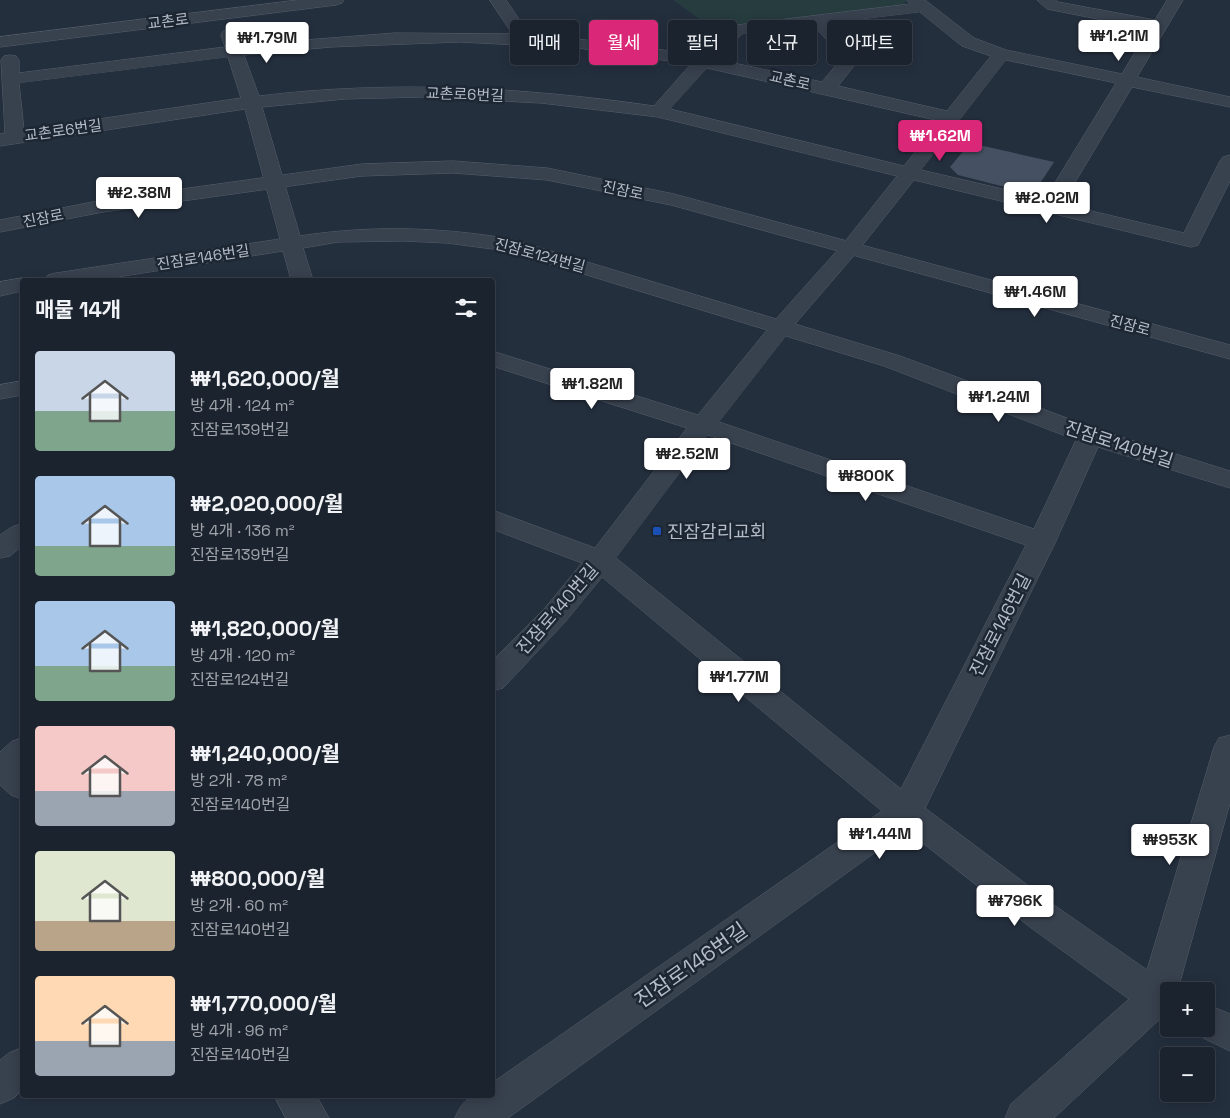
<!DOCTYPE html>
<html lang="ko">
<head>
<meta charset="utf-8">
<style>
  body { margin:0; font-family:"Space Grotesk","Noto Sans KR",sans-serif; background:#242b36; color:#f1f3f6; height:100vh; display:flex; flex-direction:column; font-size:19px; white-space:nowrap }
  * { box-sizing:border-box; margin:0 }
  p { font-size:16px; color:#a0a4aa }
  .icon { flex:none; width:28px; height:28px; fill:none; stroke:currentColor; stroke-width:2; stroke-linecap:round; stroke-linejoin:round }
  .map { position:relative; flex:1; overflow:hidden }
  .panel { position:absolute; left:20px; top:278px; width:475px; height:820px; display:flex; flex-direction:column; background:#1b232e; border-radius:5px; box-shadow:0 2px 12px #0003,0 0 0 1px #39404a }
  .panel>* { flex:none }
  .banner { position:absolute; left:510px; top:20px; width:475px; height:45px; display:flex; gap:10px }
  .buttons { position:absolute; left:1160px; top:982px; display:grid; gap:10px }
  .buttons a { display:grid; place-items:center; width:55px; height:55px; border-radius:5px; background:#1b232e; box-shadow:0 2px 12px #0003,0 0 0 1px #39404a; font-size:25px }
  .price { position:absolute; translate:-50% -42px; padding:0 11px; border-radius:5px; background:#fff; color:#222; font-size:16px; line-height:32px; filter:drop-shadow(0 1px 2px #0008) }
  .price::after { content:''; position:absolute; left:50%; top:30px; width:15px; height:11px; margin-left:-8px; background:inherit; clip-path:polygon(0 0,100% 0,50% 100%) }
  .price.active { background:#db2777; color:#fff }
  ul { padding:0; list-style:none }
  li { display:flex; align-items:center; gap:15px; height:125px; padding:0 15px }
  li span { display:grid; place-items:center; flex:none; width:140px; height:100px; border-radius:5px; color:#555 }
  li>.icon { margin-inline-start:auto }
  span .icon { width:60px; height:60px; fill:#fffc; stroke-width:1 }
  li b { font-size:21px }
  h2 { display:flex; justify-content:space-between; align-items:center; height:60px; padding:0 15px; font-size:21px }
  .chip { padding:0 18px; border-radius:5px; background:#1b232e; box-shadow:0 2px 12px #0003,0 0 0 1px #39404a; font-size:18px; line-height:45px }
  .chip.active { background:#db2777; color:#fff }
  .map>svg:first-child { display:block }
</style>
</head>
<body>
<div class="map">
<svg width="1230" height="1118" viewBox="0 0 1230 1118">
  <rect width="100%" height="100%" fill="#242f3e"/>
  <path fill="#263c3f" d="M673,0H907L908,1L900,6L715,30Z"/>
  <path fill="#455162" d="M970,143L1054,162L1033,194L958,175L950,167Z"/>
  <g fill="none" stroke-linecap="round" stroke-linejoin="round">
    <g stroke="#565f6c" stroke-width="1">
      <path id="minor" d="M298,0H344L342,3L336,5L0,47V37Z
        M490,0H506L529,34L632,45L699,56L731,26L737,25L910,4L907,0H925L974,38L1006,50L1122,74L1149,29L1047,9L1037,0H1055L1058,2L1155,20L1167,0H1183L1137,77L1230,97V107L1132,87L1062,204L1184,233L1220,161L1223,157L1230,155V181L1198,245L1191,247L914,180L857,252L795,324L900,356L1099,430L1230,471V488L1098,447L1056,541L925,808L1054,905L1147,970L1214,747L1219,738L1230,735V803L1178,989L1182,991H1169V1020L1162,1017L1054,1118H1005L1011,1104L1129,999L1030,927L906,830L508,1118H455C464,1097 471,1095 492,1095V1083L882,811L602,577L565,622L503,688L492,691V661L545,608L582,563L492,529V510L595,548L687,428L492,366V351L698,415L767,330L508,251L447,243L403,241L338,242L303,248L313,280H291L283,251L98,280H45L48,275L56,273L280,239L245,109L0,146V134L5,133L1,60L4,56L10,55L16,56L19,60V73L225,47L221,35L223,31H235L241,45L395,33L512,34ZM920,12L962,46L991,56L947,111L838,86L861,57L829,23ZM813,25L843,57L822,82L715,59L742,34ZM460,42L578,48L691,64L654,106C522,87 390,80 259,96L244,55L331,47ZM228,57L241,98L24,130L19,83ZM1006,60L1116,83L1045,199L921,170ZM707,68L940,121L904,166L670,109ZM424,97L541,103L658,117L897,176L843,244L776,319L511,239C440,227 371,225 300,236L262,107L345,99ZM786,336L884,366L1076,440L1034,529L719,422ZM708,435L1026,545L901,789L616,558Z
        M22,278L28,280H22V291L0,296V282Z
        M22,381V395L0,399V385Z
        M22,524V546L10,556L0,558V535L12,527Z
        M22,738V799L11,795L0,785V752L11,742Z
        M1206,1004L1230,1014V1051L1193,1033L1191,1029H1206Z
        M22,1048V1090L14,1098L0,1104V1060L9,1053Z
        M274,1095H316L329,1118H286Z"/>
    </g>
    <g stroke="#565f6c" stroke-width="1">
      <path id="tertiary" d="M453,161L547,168L674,194L1230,345V359L671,205L547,180L453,173L362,176L103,212L0,232V220L103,200L362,164Z"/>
    </g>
    <use href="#minor" fill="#38414e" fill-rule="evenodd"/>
    <use href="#tertiary" fill="#38414e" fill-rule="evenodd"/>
  </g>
  <rect fill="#1a4fb4" stroke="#1d2633" stroke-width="2" x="652" y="526" width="10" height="10" rx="2.5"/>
  <g text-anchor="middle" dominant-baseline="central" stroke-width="5" stroke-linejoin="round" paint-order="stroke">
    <g font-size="15" fill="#b4bcc9" stroke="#1d2633">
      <text transform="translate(168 21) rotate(-7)">교촌로</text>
      <text transform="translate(790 80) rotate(13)">교촌로</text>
      <text transform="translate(465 94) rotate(2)">교촌로6번길</text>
      <text transform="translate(63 130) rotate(-8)">교촌로6번길</text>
      <text transform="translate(623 190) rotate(12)">진잠로</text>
      <text transform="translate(43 218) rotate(-11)">진잠로</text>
      <text transform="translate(540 255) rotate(15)">진잠로124번길</text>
      <text transform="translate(203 257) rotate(-9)">진잠로146번길</text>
      <text transform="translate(1130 325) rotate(15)">진잠로</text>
    </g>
    <g font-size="18" fill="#b4bcc9" stroke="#1d2633">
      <text transform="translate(1119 444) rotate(18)">진잠로140번길</text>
      <text transform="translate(557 609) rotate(-49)">진잠로140번길</text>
      <text transform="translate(1000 625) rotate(-63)">진잠로146번길</text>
    </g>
    <g font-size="18" fill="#b4bcc9" stroke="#1d2633" text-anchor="start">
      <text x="667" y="531">진잠감리교회</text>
    </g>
    <g font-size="21" fill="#b4bcc9" stroke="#1d2633">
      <text transform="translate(691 965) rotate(-35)">진잠로146번길</text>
    </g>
  </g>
</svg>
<div class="buttons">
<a>+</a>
<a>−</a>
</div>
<b class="price" style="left:1119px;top:62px">₩1.21M</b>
<b class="price" style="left:267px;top:64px">₩1.79M</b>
<b class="price active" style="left:940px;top:162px">₩1.62M</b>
<b class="price" style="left:139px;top:219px">₩2.38M</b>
<b class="price" style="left:1047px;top:224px">₩2.02M</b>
<b class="price" style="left:1035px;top:318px">₩1.46M</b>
<b class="price" style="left:592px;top:410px">₩1.82M</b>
<b class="price" style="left:999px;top:423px">₩1.24M</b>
<b class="price" style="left:687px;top:480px">₩2.52M</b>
<b class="price" style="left:866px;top:502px">₩800K</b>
<b class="price" style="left:739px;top:703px">₩1.77M</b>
<b class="price" style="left:880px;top:860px">₩1.44M</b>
<b class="price" style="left:1170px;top:866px">₩953K</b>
<b class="price" style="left:1015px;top:927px">₩796K</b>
<div class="banner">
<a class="chip">매매</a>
<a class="chip active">월세</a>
<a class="chip">필터</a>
<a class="chip">신규</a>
<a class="chip">아파트</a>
</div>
<section class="panel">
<h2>매물 14개<svg class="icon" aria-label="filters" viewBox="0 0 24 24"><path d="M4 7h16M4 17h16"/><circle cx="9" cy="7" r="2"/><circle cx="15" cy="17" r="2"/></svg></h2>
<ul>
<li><span style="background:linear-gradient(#c9d6e8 60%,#7fa58c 0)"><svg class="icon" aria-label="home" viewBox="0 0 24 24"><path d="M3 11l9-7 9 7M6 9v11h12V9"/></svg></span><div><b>₩1,620,000/월</b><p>방 4개 · 124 m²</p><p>진잠로139번길</p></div></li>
<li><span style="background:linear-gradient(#a9c7e8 70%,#7fa58c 0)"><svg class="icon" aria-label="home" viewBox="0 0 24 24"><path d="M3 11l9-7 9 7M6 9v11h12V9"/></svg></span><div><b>₩2,020,000/월</b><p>방 4개 · 136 m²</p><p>진잠로139번길</p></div></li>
<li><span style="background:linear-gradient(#a9c7e8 65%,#7fa58c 0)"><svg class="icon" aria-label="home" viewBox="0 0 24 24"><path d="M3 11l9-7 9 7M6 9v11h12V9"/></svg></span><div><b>₩1,820,000/월</b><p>방 4개 · 120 m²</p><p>진잠로124번길</p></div></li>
<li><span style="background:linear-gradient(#f6c9c9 65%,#9aa5b1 0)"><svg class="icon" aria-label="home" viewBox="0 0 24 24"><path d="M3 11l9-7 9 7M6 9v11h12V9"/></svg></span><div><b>₩1,240,000/월</b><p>방 2개 · 78 m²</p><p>진잠로140번길</p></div></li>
<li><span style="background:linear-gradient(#dfe7d0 70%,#b9a48a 0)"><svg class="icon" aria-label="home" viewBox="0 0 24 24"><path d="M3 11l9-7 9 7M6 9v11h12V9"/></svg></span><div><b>₩800,000/월</b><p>방 2개 · 60 m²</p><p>진잠로140번길</p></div></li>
<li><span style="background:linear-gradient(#ffd9b3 65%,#9aa5b1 0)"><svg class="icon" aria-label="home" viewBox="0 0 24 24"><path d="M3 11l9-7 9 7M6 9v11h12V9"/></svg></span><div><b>₩1,770,000/월</b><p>방 4개 · 96 m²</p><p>진잠로140번길</p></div></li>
</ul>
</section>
</div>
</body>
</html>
